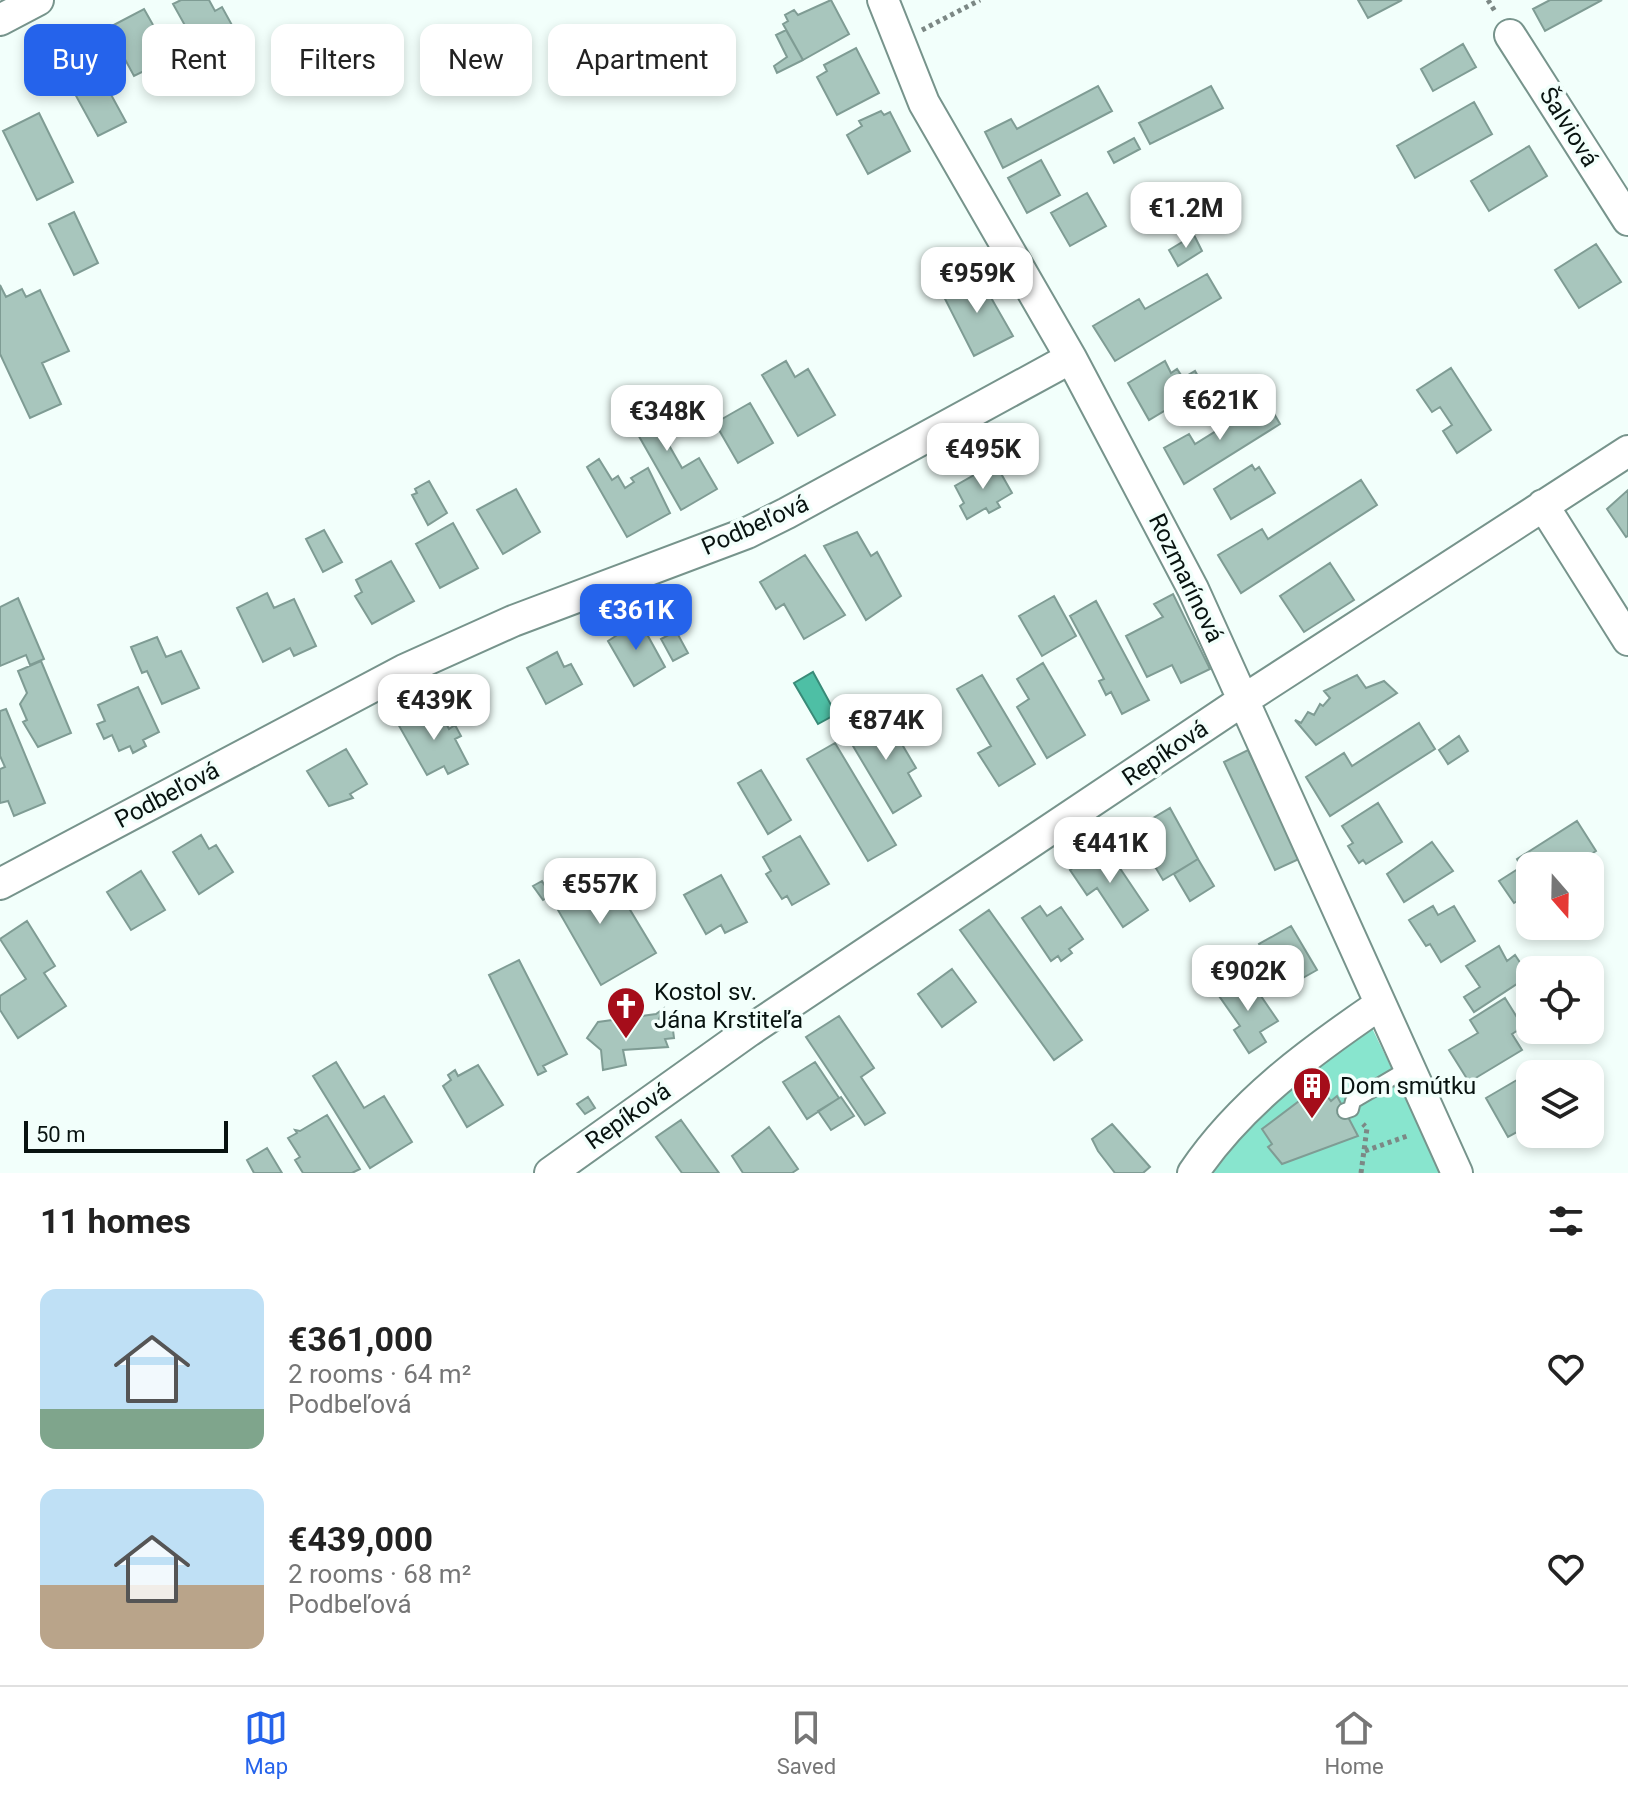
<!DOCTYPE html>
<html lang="en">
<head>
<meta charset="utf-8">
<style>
  body { margin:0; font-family:Roboto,sans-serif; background:#f6f6f6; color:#222; height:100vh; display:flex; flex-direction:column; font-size:30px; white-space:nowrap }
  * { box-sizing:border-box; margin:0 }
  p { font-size:26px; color:#767676 }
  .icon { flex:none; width:44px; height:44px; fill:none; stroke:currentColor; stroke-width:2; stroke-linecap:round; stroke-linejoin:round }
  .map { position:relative; height:1173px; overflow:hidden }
  .sheet { display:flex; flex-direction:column; background:#fff; flex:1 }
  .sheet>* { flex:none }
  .guide { position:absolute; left:24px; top:24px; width:800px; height:72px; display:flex; gap:16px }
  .needle { width:52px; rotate:160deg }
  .tools { position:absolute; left:1516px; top:852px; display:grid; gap:16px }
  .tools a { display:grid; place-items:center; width:88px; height:88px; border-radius:16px; background:#fff; box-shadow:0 4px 12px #0003; font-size:40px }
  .scale { position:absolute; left:24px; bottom:20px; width:204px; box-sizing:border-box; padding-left:8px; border:4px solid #081310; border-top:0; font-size:22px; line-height:28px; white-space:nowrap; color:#081310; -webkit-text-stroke:6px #f2fffb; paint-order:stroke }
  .price { position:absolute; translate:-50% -68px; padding:0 18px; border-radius:16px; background:#fff; color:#222; font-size:26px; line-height:52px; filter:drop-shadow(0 2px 4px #0008) }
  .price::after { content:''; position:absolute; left:50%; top:48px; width:24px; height:18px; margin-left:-12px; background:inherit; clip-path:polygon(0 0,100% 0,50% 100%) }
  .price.selected { background:#2563eb; color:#fff }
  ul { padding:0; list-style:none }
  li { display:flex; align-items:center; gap:24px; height:200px; padding:0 40px }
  li span { display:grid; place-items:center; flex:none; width:224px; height:160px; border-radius:16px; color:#555 }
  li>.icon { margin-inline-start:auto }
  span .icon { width:96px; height:96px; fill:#fffc; stroke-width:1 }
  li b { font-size:34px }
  h2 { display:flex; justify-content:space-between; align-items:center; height:96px; padding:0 40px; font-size:34px }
  .chip { padding:0 28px; border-radius:16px; background:#fff; box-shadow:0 4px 12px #0003; font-size:28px; line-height:72px }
  .chip.selected { background:#2563eb; color:#fff }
  .tabs { display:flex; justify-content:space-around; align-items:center; height:112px; border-top:2px solid #e0e0e0; background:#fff; font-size:22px; color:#767676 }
  .tabs a { display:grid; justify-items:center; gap:4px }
  .tabs .selected { color:#2563eb }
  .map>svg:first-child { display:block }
</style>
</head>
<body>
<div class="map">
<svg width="1628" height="1173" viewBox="0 0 1628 1173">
  <rect width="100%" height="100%" fill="#f2fffb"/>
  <path fill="#88e5ce" d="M1370,1024L1443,1173H1202L1222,1142Z"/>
  <path fill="#4ebfa5" stroke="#398b78" stroke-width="2" d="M813,672L836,714L818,724L794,683Z"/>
  <path fill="#a8c6bd" stroke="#7f9c94" stroke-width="2" d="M181,0H209L215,11L222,7L238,36L202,56L173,4Z
    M831,0L849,34L803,60L783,24L788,21L785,15L794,10L798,15Z
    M1358,0H1402L1368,18Z
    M1550,0H1602L1545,31L1533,9Z
    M144,9L174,62L157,71L154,66L134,76L108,28Z
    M786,30L803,60L777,73L774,66L787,57L776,35Z
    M1463,44L1476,67L1433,91L1421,69Z
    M856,48L879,93L837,115L817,77L827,71L824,65Z
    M103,80L126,122L98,136L75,94Z
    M1098,86L1112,111L1003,168L985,132L1011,119L1017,129Z
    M1211,86L1223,108L1150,144L1139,123Z
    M1474,102L1492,134L1415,178L1397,146Z
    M881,111L884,115L890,112L910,151L868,174L847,135L862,126L859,121Z
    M39,113L73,182L37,200L3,131Z
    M1134,138L1140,149L1114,163L1108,152Z
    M1529,146L1547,176L1489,211L1471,181Z
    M1041,160L1060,195L1027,213L1008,178Z
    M1087,193L1106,226L1070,246L1051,213Z
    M74,212L98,263L74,275L49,224Z
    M1194,235L1202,251L1178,266L1169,250Z
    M1596,244L1621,282L1579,308L1555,270Z
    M1207,274L1221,298L1115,361L1093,326L1139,299L1145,309Z
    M978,275L1013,336L974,356L942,293Z
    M0,285L6,297L22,289L26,297L40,290L69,351L42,363L61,404L30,418L0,354Z
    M786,361L795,377L808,369L835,415L798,436L762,375Z
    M1165,361L1171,373L1177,369L1183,378L1195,371L1204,387L1149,420L1128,383Z
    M1451,368L1491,430L1457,453L1443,431L1452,425L1440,407L1432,412L1417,390Z
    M643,389L671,438L666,440L682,468L699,458L717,489L681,510L620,403Z
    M1266,400L1280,424L1184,484L1164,448L1189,434L1195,444Z
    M750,403L773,443L738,463L715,423Z
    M599,459L612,480L618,476L625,488L634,482L631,478L648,468L670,513L627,537L587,467Z
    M995,463L1012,493L997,502L1000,507L989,513L986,508L967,519L960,506L964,503L955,486Z
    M1252,465L1255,470L1259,467L1275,493L1231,519L1214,489Z
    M1361,480L1377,505L1241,593L1218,555L1262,529L1268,539Z
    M429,481L447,513L428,525L412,495L417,493L415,489Z
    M516,489L540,532L503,554L477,510Z
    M1628,490V536L1626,537L1607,509Z
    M453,523L478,568L440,588L416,544Z
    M324,530L342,562L323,572L306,539Z
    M857,532L871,556L877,552L901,596L866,620L824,546Z
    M805,555L845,615L804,639L784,604L776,609L760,582Z
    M391,561L414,601L372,624L355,596L362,592L356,580Z
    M1330,563L1354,600L1304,632L1280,596Z
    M267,593L274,608L294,599L316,646L294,656L290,648L263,662L237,608Z
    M1173,594L1210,669L1181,683L1172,665L1147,677L1126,636L1163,617L1154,604Z
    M1054,596L1076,636L1042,656L1019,616Z
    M18,598L44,659L30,665L26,655L0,666V607Z
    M1096,601L1149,700L1122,714L1111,692L1106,695L1099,681L1104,679L1070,616Z
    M637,616L665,667L634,686L608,641L625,630L622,625Z
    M676,631L688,653L673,661L661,639Z
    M157,637L166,657L181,651L199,688L162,704L147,671L142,673L131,647Z
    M557,652L564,667L571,664L582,684L546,704L527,668Z
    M41,661L71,733L38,747L23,722L27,720L20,704L27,693L18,671Z
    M1043,663L1085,735L1047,758L1017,707L1029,699L1017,679Z
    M982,675L1035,764L999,786L978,753L991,746L957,689Z
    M1357,675L1366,688L1384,681L1397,693L1316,745L1295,720L1301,723L1308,712L1314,715L1320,704L1323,706L1330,698L1324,691Z
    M138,687L159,732L143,740L146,746L133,753L130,746L119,751L112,735L104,739L97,724L105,721L98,705Z
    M438,708L449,729L455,725L461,736L455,739L468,764L448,774L444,766L427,775L398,724L418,713L420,717Z
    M6,709L45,803L14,816L8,801L0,803V769L5,767L0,756V711Z
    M881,718L887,719L916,768L908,773L921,796L893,813L850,741L860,725Z
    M1419,723L1435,749L1330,816L1306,777L1344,753L1352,766Z
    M1459,736L1468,751L1448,764L1439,750Z
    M835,743L896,845L868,861L807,759Z
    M346,749L367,784L350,794L353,798L329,806L307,771Z
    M1248,750L1299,859L1275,870L1224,762Z
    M761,770L791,820L768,834L738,783Z
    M1378,803L1402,842L1366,864L1363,860L1359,863L1348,846L1353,843L1342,826Z
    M1170,808L1198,859L1163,880L1151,860L1138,862L1134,844L1139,840L1133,830Z
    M1577,821L1596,851L1572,866H1530V893L1514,903L1499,881L1521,867L1517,859Z
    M201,835L209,849L216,845L233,872L199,894L173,852Z
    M800,836L829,884L792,905L787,896L782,899L766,874L771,871L763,857Z
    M1432,842L1453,871L1404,902L1387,874Z
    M1105,846L1148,910L1123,927L1097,888L1087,895L1070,870Z
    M1198,859L1214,886L1190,901L1174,874Z
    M141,871L165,910L131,930L107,892Z
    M570,871L586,896L612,880L656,953L601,985L550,896L543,900L533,886L542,881L545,886Z
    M721,875L747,922L725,933L721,925L706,934L684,895Z
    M1040,906L1047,916L1061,907L1083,939L1069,949L1072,953L1061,961L1058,956L1051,961L1022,918Z
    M1433,906L1438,915L1454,906L1475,941L1441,962L1430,944L1426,946L1409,920Z
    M989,910L1082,1040L1054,1060L960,930Z
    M27,921L55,966L44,973L66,1006L18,1038L0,1010V996L26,979L0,939Z
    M1291,926L1317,970L1285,988L1277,974L1272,977L1266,966L1270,964L1259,944Z
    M1499,946L1507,961L1515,955L1529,976L1474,1012L1464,997L1480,987L1466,966Z
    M519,960L567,1054L543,1066L546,1071L538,1075L489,975Z
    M952,969L976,1002L942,1027L918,994Z
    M1248,977L1278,1021L1260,1032L1266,1042L1249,1053L1234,1030L1240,1026L1217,993Z
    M1505,998L1523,1027L1512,1034L1522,1050L1469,1082L1449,1050L1478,1033L1470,1020Z
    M663,1009L657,1024L672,1022L674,1038L665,1039L668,1047L623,1050L626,1065L603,1070L601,1050L587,1038L598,1022L656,1014Z
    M839,1016L874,1068L861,1077L885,1113L865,1125L806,1037Z
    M336,1062L364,1108L384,1096L412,1142L370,1168L313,1076Z
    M815,1062L839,1098L807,1119L783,1082Z
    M478,1065L503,1105L467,1127L443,1086L451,1080L448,1075L455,1070L458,1076Z
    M1522,1077L1530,1091V1125L1508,1137L1486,1098Z
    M1319,1086L1331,1101L1337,1096L1358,1136L1282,1164L1268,1147L1272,1144L1262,1129Z
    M588,1097L595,1108L585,1114L577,1104Z
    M841,1097L854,1116L831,1130L818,1111Z
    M327,1115L360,1169L352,1173H303L295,1160L300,1157L288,1138L297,1133L295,1130L300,1131Z
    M681,1120L719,1173H682L656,1137Z
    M1112,1124L1150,1167L1143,1173H1115L1098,1151L1092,1139Z
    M769,1127L798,1169L792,1173H743L732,1156Z
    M267,1148L282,1173H254L247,1160Z"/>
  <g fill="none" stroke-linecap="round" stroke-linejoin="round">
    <g stroke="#77948c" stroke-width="18">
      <path id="lane" d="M1345,1111L1351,1109L1353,1101L1409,1068"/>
    </g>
    <g stroke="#77948c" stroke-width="34">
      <path id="street" d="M883,0L924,103L1071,358L1193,589L1457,1173
        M0,20L38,0
        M1510,35L1628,220
        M1543,505L1628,640
        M0,884L404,670L513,621L747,533L787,513L1071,358
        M550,1173L749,1031L1245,699L1628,451
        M1193,1173C1240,1103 1310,1052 1379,1005"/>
    </g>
    <path stroke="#7c8885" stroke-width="5" stroke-dasharray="4 4" stroke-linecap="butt" d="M1488,0L1496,13
      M922,30L980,0
      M1365,1151L1410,1135
      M1361,1173L1367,1128L1363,1124"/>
    <use href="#lane" stroke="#fff" stroke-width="14"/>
    <use href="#street" stroke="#fff" stroke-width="30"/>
  </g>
  <defs>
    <g id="church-pin" transform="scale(2)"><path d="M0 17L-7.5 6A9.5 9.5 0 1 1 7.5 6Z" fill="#a50d1a" stroke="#f2fffb"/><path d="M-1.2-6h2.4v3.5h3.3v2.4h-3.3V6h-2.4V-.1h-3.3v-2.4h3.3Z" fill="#fff"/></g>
    <g id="building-pin" transform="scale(2)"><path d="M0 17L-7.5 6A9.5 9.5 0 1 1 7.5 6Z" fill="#a50d1a" stroke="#f2fffb"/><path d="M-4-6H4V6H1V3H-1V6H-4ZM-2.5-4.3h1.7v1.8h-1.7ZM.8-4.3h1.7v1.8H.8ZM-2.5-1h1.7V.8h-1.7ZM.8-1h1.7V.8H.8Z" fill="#fff"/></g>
  </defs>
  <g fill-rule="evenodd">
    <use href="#church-pin" x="626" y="1006"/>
    <use href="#building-pin" x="1312" y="1086"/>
  </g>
  <g text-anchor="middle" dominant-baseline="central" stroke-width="7" stroke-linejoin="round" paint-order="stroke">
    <g font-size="24" fill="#081310" stroke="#f2fffb">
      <text transform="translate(1569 127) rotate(58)">Šalviová</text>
      <text transform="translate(755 525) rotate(-24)">Podbeľová</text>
      <text transform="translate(1186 578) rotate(64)">Rozmarínová</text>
      <text transform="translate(1165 753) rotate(-34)">Repíková</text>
      <text transform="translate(167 795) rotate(-28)">Podbeľová</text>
      <text transform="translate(628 1116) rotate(-35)">Repíková</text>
    </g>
    <g font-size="24" fill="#081310" stroke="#f2fffb" text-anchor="start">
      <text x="654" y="992">Kostol sv.<tspan x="654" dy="28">Jána Krstiteľa</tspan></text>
      <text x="1340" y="1086">Dom smútku</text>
    </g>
  </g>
</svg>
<div class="tools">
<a><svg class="needle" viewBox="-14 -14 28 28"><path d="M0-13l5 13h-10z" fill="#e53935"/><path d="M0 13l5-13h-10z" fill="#767676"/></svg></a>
<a><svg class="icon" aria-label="locate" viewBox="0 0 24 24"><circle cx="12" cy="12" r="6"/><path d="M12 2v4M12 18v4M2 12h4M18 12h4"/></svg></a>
<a><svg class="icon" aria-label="layers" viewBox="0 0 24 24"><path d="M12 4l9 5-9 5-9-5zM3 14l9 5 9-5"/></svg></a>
</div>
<div class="scale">50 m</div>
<b class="price" style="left:1186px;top:250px">€1.2M</b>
<b class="price" style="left:977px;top:315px">€959K</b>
<b class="price" style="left:1220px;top:442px">€621K</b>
<b class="price" style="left:667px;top:453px">€348K</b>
<b class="price" style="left:983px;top:491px">€495K</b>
<b class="price selected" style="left:636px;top:652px">€361K</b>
<b class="price" style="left:434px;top:742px">€439K</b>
<b class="price" style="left:886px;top:762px">€874K</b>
<b class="price" style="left:1110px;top:885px">€441K</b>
<b class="price" style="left:600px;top:926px">€557K</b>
<b class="price" style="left:1248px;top:1013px">€902K</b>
<div class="guide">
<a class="chip selected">Buy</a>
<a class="chip">Rent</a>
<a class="chip">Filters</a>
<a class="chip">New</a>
<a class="chip">Apartment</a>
</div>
</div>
<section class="sheet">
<h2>11 homes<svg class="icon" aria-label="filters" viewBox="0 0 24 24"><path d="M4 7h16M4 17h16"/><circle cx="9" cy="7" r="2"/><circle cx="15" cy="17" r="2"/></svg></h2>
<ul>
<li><span style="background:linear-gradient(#bfe0f5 75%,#7fa58c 0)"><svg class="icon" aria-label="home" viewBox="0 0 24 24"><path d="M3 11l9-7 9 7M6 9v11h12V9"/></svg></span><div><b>€361,000</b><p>2 rooms · 64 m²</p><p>Podbeľová</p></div><svg class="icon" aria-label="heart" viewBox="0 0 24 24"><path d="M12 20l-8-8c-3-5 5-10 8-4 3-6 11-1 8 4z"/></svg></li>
<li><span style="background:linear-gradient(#bfe0f5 60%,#b9a48a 0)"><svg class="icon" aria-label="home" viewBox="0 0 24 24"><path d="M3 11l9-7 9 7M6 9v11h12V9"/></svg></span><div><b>€439,000</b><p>2 rooms · 68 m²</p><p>Podbeľová</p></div><svg class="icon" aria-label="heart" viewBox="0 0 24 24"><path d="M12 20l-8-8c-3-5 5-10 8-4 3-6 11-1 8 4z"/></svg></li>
</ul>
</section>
<nav class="tabs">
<a class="selected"><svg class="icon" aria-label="map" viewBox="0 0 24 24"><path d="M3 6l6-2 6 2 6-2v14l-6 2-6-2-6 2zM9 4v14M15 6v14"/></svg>Map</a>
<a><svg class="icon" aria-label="saved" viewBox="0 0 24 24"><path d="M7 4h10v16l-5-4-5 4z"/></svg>Saved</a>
<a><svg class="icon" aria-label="home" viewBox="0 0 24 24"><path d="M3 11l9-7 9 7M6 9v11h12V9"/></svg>Home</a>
</nav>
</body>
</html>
